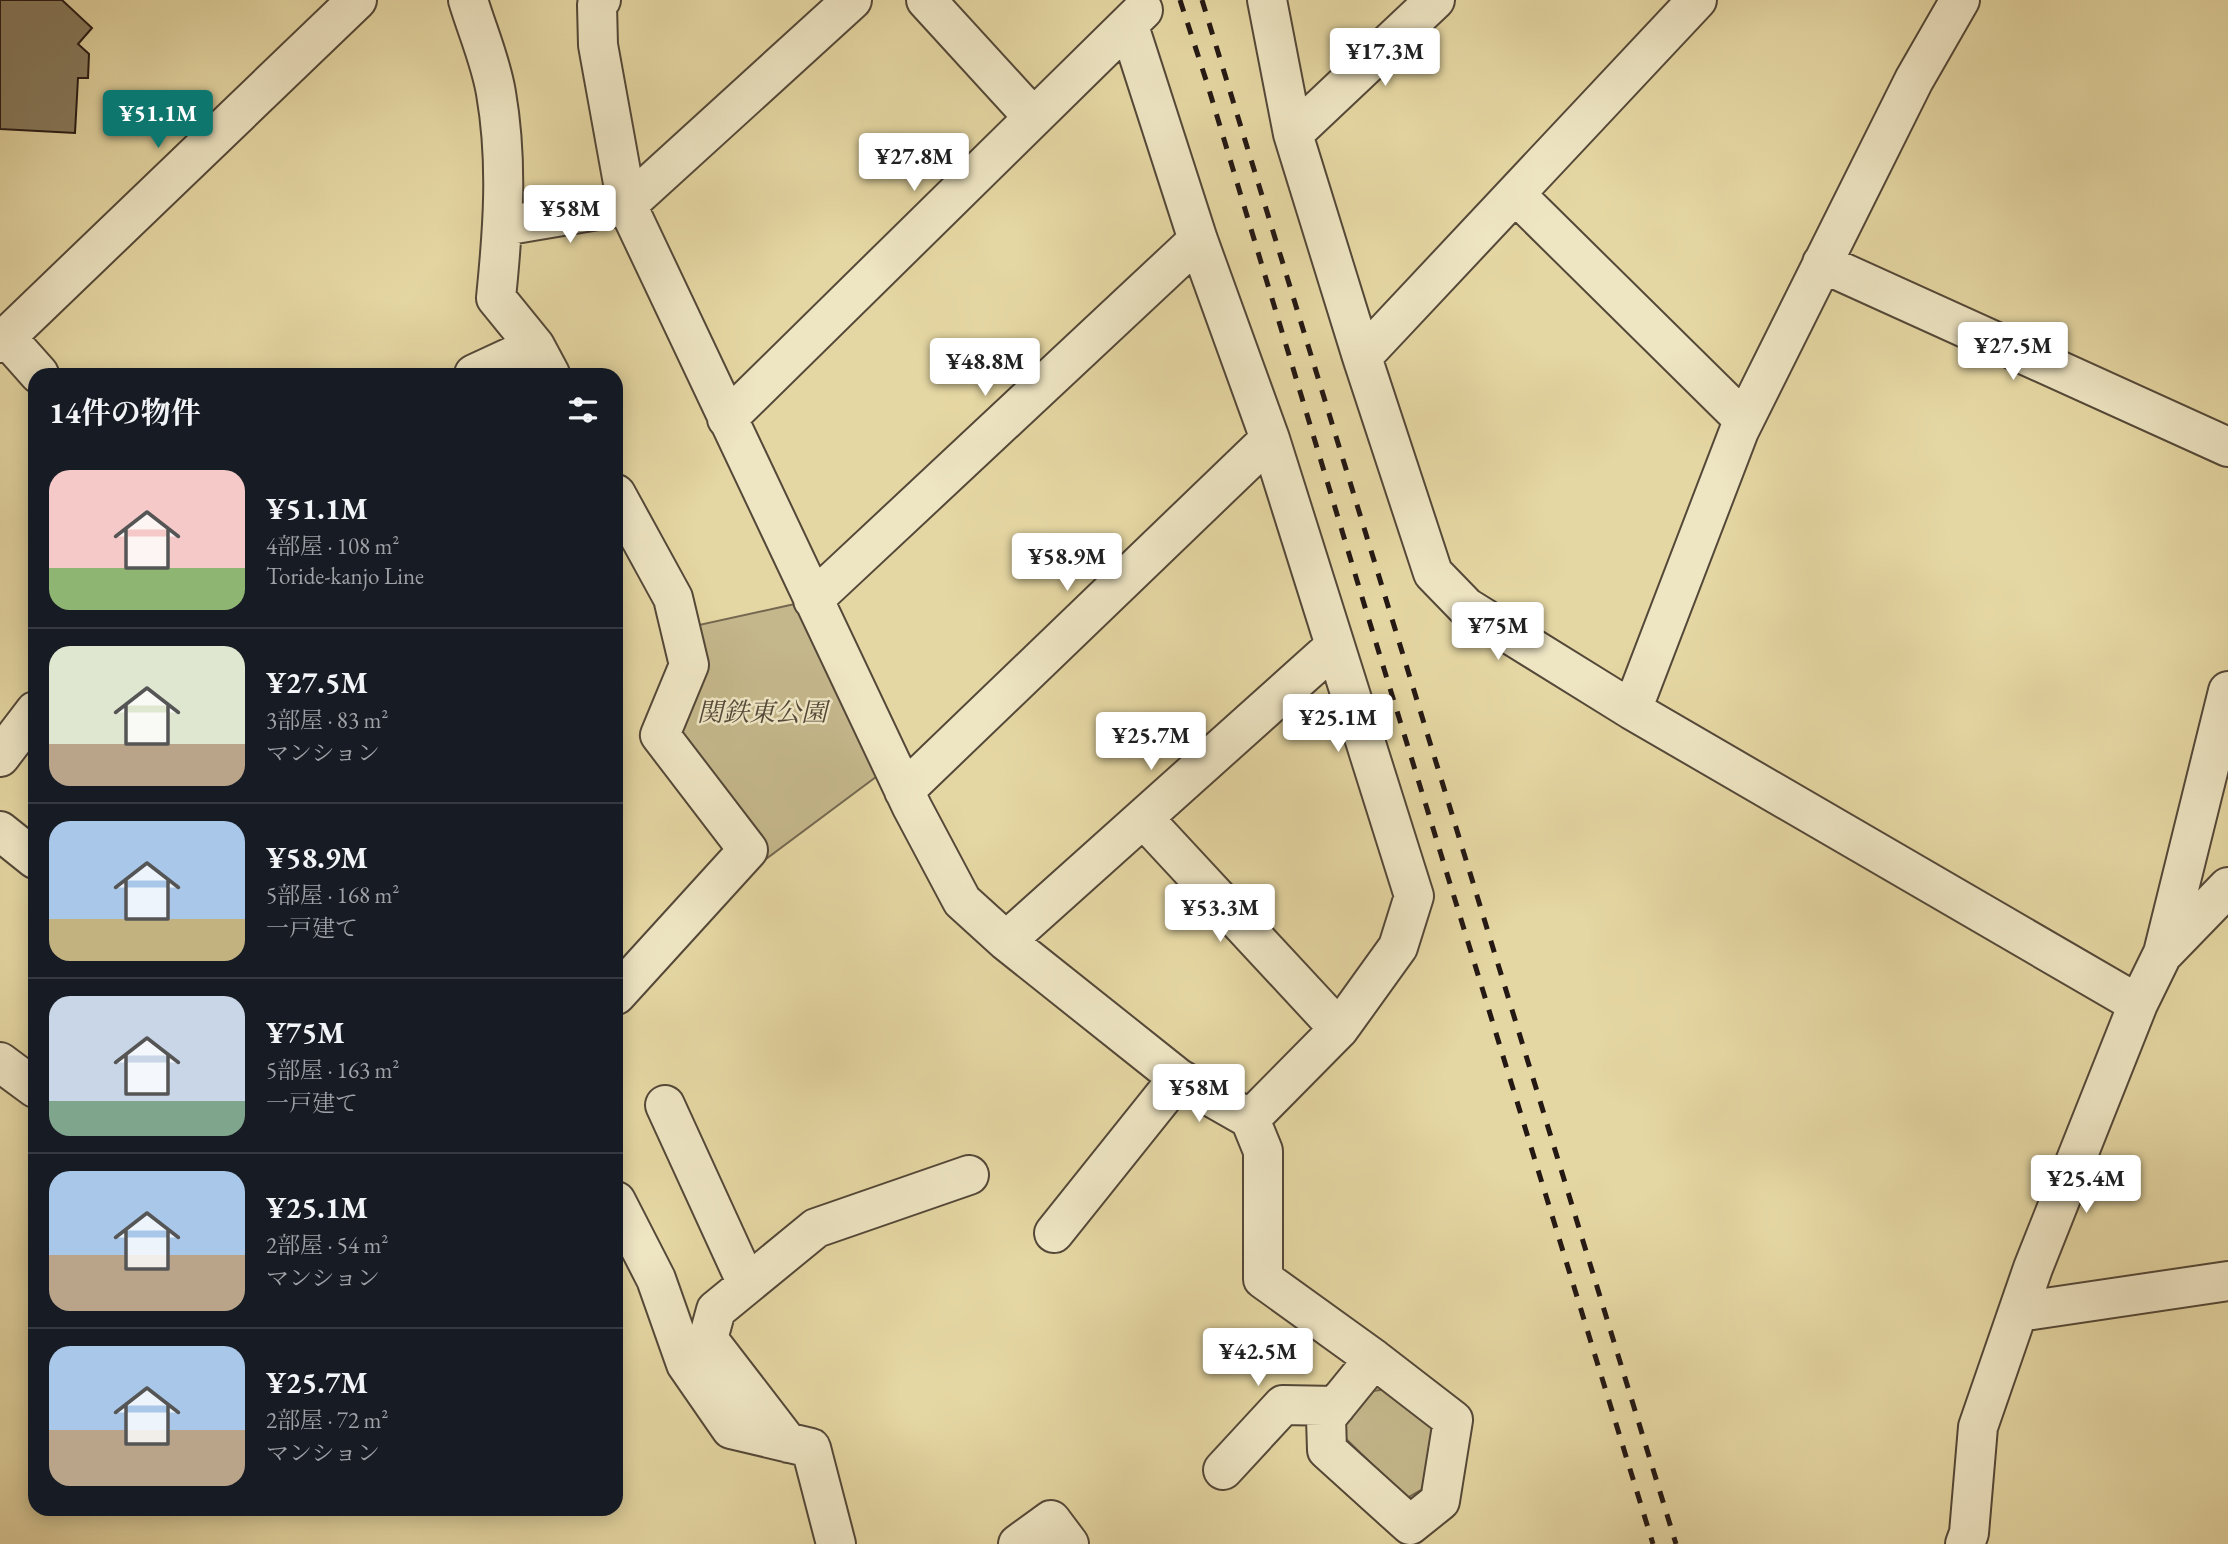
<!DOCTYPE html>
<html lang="ja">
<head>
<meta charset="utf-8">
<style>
  body { margin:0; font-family:"EB Garamond","Noto Serif JP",serif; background:#242831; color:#f1f3f6; height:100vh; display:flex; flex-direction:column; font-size:26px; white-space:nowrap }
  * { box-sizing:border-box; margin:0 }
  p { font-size:23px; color:#9ea1a6 }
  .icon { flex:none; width:38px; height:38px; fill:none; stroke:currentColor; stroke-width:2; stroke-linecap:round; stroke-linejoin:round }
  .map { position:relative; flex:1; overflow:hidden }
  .panel { position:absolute; left:28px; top:368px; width:595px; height:1148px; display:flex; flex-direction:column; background:#171b24; border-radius:21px; box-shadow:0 4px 18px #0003 }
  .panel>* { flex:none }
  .price { position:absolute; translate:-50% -60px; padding:0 16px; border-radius:7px; background:#fff; color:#222; font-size:23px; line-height:46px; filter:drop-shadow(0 2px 4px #0008) }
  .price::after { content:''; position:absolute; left:50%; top:42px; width:21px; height:16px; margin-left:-10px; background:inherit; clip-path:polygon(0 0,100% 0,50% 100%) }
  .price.current { background:#0f766e; color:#fff }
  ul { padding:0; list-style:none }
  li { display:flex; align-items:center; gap:21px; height:175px; padding:0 21px }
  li+li { border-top:2px solid #363941 }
  li span { display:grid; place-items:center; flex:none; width:196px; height:140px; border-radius:21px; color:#555 }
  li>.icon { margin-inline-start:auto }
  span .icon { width:84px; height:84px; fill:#fffc; stroke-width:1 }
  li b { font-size:30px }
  h2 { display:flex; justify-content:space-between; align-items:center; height:84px; padding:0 21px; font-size:30px }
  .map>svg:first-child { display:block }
</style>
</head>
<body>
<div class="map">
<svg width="2228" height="1544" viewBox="0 0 2228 1544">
  <rect width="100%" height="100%" fill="#e5d7a3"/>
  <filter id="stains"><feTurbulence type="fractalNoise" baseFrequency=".00286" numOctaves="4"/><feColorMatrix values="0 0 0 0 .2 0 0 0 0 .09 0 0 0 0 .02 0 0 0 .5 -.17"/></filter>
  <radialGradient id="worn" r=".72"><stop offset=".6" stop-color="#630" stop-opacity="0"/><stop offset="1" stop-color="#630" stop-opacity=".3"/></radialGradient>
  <path fill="#c4b78b" stroke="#746850" stroke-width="2" d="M813,600L892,765L738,880L662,722L676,630Z
    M1387,1389L1435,1426L1426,1487L1407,1498L1344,1437V1425L1366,1392Z"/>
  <path fill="#887b5e" stroke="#241814" stroke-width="2" d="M0,0H62L92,28L78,44L89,54L88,78H78L75,133L0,129Z"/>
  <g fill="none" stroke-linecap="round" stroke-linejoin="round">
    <g stroke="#544838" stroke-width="42">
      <path id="minor" d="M468,0C477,30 491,62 496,93C508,162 503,229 496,298L535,346
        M601,0L597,5L598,45L627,205L912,807L962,901L1006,941L1178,1078L1054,1233
        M926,0L1033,117
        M1267,0L1293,134L1362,357L1433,573L1466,607L1632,710L2138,1004
        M1129,26L1198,240L1270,439L1414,896L1398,947L1339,1029L1250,1119L1263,1151V1279L1374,1359L1453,1420L1440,1501L1410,1525L1327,1450L1326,1418L1374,1359
        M1293,134L1435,0
        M1515,194L1744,420
        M503,226L627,205L852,0
        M1822,263L2228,447
        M6,337L39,374
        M0,343L357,0
        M1362,357L1697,0
        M474,374L535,346L550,374
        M727,419L1143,10
        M616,494L673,598L689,665L660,735L748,850L616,995
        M813,600L1198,240
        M1632,710L1739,431L1914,80L1960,0
        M0,757L35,711
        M904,791L1270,439
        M1144,819L1339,1029
        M0,831L35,859
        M1006,941L1335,646
        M2163,953L2228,691
        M0,1062L35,1088
        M1178,1078L1250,1119
        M665,1105L747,1284
        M616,1201L656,1279L686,1364L731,1429L811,1448L836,1544
        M2018,1312L2228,1281
        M788,1443L708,1339L716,1310L816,1228L969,1175
        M1223,1470L1283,1405L1336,1406
        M1018,1544L1051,1520L1069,1544
        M1965,1544L1969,1533L1978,1427L2033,1268L2138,1004L2162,955L2228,887"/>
    </g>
    <use href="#minor" stroke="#eee5c3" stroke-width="38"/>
    <path stroke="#241814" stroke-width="5" stroke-dasharray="12 12" stroke-linecap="butt" d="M1180,0L1207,83L1365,607L1653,1544
      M1202,0L1676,1544"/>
  </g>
  <g text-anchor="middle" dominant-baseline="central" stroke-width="5" stroke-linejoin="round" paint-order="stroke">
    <g font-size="26" font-style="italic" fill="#544838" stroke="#eee5c3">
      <text x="762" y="712">関鉄東公園</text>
    </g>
  </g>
  <rect width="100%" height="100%" filter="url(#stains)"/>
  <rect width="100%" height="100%" fill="url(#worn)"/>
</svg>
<b class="price" style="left:1385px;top:88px">¥17.3M</b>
<b class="price current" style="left:158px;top:150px">¥51.1M</b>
<b class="price" style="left:914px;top:193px">¥27.8M</b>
<b class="price" style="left:570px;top:245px">¥58M</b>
<b class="price" style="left:2013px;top:382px">¥27.5M</b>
<b class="price" style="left:985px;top:398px">¥48.8M</b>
<b class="price" style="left:1067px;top:593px">¥58.9M</b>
<b class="price" style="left:1498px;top:662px">¥75M</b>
<b class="price" style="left:1338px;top:754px">¥25.1M</b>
<b class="price" style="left:1151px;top:772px">¥25.7M</b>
<b class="price" style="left:1220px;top:944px">¥53.3M</b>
<b class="price" style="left:1199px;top:1124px">¥58M</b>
<b class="price" style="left:2086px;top:1215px">¥25.4M</b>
<b class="price" style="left:1258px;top:1388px">¥42.5M</b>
<section class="panel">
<h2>14件の物件<svg class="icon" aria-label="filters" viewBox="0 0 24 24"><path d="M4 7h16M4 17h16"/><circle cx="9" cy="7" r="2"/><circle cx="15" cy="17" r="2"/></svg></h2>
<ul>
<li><span style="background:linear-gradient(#f6c9c9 70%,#8fb573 0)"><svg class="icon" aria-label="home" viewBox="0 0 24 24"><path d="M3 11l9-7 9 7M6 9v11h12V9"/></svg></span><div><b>¥51.1M</b><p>4部屋 · 108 m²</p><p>Toride-kanjo Line</p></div></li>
<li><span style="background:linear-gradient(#dfe7d0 70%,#b9a48a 0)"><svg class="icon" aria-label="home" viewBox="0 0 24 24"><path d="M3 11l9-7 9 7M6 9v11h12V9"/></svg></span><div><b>¥27.5M</b><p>3部屋 · 83 m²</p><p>マンション</p></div></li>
<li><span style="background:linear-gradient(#a9c7e8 70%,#c2b280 0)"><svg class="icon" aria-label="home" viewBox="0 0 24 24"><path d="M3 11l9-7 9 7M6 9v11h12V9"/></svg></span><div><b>¥58.9M</b><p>5部屋 · 168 m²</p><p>一戸建て</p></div></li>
<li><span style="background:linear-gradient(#c9d6e8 75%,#7fa58c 0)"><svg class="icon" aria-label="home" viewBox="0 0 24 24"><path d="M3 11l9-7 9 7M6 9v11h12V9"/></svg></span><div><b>¥75M</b><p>5部屋 · 163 m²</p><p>一戸建て</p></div></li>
<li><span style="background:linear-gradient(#a9c7e8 60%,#b9a48a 0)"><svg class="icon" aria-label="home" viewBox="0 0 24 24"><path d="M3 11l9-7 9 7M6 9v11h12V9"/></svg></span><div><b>¥25.1M</b><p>2部屋 · 54 m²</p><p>マンション</p></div></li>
<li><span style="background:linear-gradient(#a9c7e8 60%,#b9a48a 0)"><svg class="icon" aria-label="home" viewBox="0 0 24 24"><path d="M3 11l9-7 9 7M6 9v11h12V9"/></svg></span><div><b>¥25.7M</b><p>2部屋 · 72 m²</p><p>マンション</p></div></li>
</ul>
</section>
</div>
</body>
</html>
